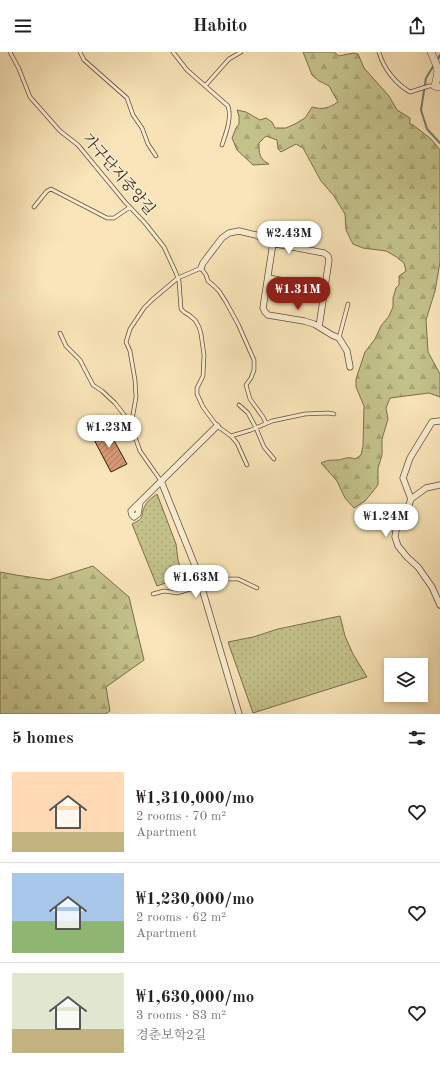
<!DOCTYPE html>
<html lang="en">
<head>
<meta charset="utf-8">
<style>
  body { margin:0; font-family:"Old Standard TT","Noto Serif KR",serif; background:#f6f6f6; color:#222; height:100vh; display:flex; flex-direction:column; font-size:15px; white-space:nowrap }
  * { box-sizing:border-box; margin:0 }
  p { font-size:13px; color:#767676 }
  .icon { flex:none; width:22px; height:22px; fill:none; stroke:currentColor; stroke-width:2; stroke-linecap:round; stroke-linejoin:round }
  .map { position:relative; height:662px; overflow:hidden }
  .sheet { display:flex; flex-direction:column; background:#fff; flex:1 }
  .sheet>* { flex:none }
  .controls { position:absolute; left:384px; top:606px; display:grid; gap:8px }
  .controls a { display:grid; place-items:center; width:44px; height:44px; border-radius:0px; background:#fff; box-shadow:0 2px 6px #0003; font-size:20px }
  .price { position:absolute; translate:-50% -34px; padding:0 9px; border-radius:14px; background:#fff; color:#222; font-size:13px; line-height:26px; filter:drop-shadow(0 1px 2px #0008) }
  .price::after { content:''; position:absolute; left:50%; top:24px; width:12px; height:9px; margin-left:-6px; background:inherit; clip-path:polygon(0 0,100% 0,50% 100%) }
  .price.on { background:#8f2418; color:#fff }
  ul { padding:0; list-style:none }
  li { display:flex; align-items:center; gap:12px; height:100px; padding:0 12px }
  li+li { border-top:1px solid #e0e0e0 }
  li span { display:grid; place-items:center; flex:none; width:112px; height:80px; border-radius:0px; color:#555 }
  li>.icon { margin-inline-start:auto }
  span .icon { width:48px; height:48px; fill:#fffc; stroke-width:1 }
  li b { font-size:17px }
  h2 { display:flex; justify-content:space-between; align-items:center; height:48px; padding:0 12px; font-size:17px }
  header { display:flex; justify-content:space-between; align-items:center; height:52px; padding:0 12px; background:#fff; font-size:18px; font-weight:700 }
  .map>svg:first-child { display:block }
</style>
</head>
<body>
<header><svg class="icon" aria-label="menu" viewBox="0 0 24 24"><path d="M4 6h16M4 12h16M4 18h16"/></svg>Habito<svg class="icon" aria-label="share" viewBox="0 0 24 24"><path d="M12 15V3M7 8l5-5 5 5M5 13v7h14v-7"/></svg></header>
<div class="map">
<svg width="440" height="662" viewBox="0 0 440 662">
  <defs>
    <pattern id="forest-firs" width="22" height="20" patternUnits="userSpaceOnUse"><rect width="22" height="20" fill="#c4c28b"/><path d="M5 1l3.5 6h-7zM16 11l3.5 6h-7z" fill="#a9a677"/></pattern>
    <pattern id="park-dots" width="8" height="8" patternUnits="userSpaceOnUse"><rect width="8" height="8" fill="#c4c28b"/><path d="M2 2h.1M6 6h.1" fill="none" stroke="#a9a677" stroke-width="1.8" stroke-linecap="round"/></pattern>
    <pattern id="building-hatch" width="6" height="6" patternUnits="userSpaceOnUse"><rect width="6" height="6" fill="#d79976"/><path d="M-1 1l2-2M0 6l6-6M5 7l2-2" fill="none" stroke="#af7c5f"/></pattern>
  </defs>
  <rect width="100%" height="100%" fill="#f9e5b9"/>
  <filter id="stains"><feTurbulence type="fractalNoise" baseFrequency=".005" numOctaves="4"/><feColorMatrix values="0 0 0 0 .2 0 0 0 0 .09 0 0 0 0 .02 0 0 0 .5 -.17"/></filter>
  <radialGradient id="worn" r=".72"><stop offset=".6" stop-color="#630" stop-opacity="0"/><stop offset="1" stop-color="#630" stop-opacity=".3"/></radialGradient>
  <path fill="url(#forest-firs)" stroke="#7a6e4e" d="M303,0H334L339,4L353,1L358,2L364,16L389,44L397,58L410,66V72L413,73L431,87L440,98V210L435,239L426,268L428,300L440,322V345L429,341L390,346L386,356L388,367L382,387V403L378,416V433L365,449L354,456L345,446L337,429L321,411C327,408 331,408 338,408C345,407 347,404 355,407L361,403L363,394L364,354L356,335V327L365,300L375,287L381,274L389,264L393,255V246L396,236L399,233V224L406,219L404,211L395,204L386,199L363,196L353,192L346,178L345,162L334,144L321,129L303,96L296,92L281,100L278,97L277,88L266,84L259,91C259,101 259,107 269,112L253,113L237,98L232,86L236,76L239,72V64L237,58L246,60L260,68L266,66L272,70L275,76H286L295,72L305,66L312,55C323,58 329,56 338,50L329,34L319,29L312,23Z
    M93,514L129,545L144,608L106,635L110,659L105,662H0V520L16,523L49,528Z"/>
  <path fill="url(#park-dots)" stroke="#7a6e4e" d="M157,442L176,492L178,508L183,525L157,534L132,472C147,465 139,465 145,454C147,449 153,445 157,442Z
    M340,564L345,584L353,602L367,625L253,661L228,590L253,585L278,577Z"/>
  <g fill="none" stroke-linecap="round" stroke-linejoin="round">
    <path stroke="#727d72" stroke-width="2" d="M437,9L440,3
      M434,13L426,26L421,58L427,77L440,91"/>
  </g>
  <path fill="url(#building-hatch)" stroke="#311b11" d="M106,374L127,412L111,420L91,382Z"/>
  <g fill="none" stroke-linecap="round" stroke-linejoin="round">
    <g stroke="#634e3b" stroke-width="4.5">
      <path id="service" d="M10,0L19,17L30,45L38,54L60,79L78,93L125,150L145,171L164,195L176,221L179,229L181,257L184,260L189,263L195,268L199,275L201,282L204,303L203,324L197,336V342L203,355L217,374L231,384L237,391L247,413
        M80,0L84,8L127,46L133,63L142,76L148,92L156,104
        M173,0L187,18L228,54C232,66 226,81 222,93
        M379,0C383,16 396,32 410,40L429,34H434
        M205,34L229,7L241,0
        M34,155L47,139L51,137L107,166H114L130,155
        M60,281L66,294L80,308L93,333L102,339L115,351L125,364L131,374L140,399L161,429
        M339,286L348,252
        M239,353L248,361L256,376L264,395L274,407
        M131,374L136,345L135,328L130,299L126,290L130,277L144,256L153,247L178,226L201,216L206,223L208,229L214,234L219,239L226,250L238,272L254,308V318L251,326L246,333L250,347L263,365L266,371
        M231,384L251,378L272,369L305,362L328,361L334,362
        M153,542L164,539L177,541L224,527H238L257,536"/>
    </g>
    <g stroke="#634e3b" stroke-width="7">
      <path id="minor" d="M273,191L263,256L265,260L268,263L304,269L314,272L332,283L339,286L347,299L350,315
        M201,216L203,211L206,207L222,186L229,181L239,179L256,183L271,191L324,201L328,204L329,208L319,275
        M268,226L325,237
        M161,429L196,516L239,662
        M440,433L426,436L411,447L406,461L396,478L395,485L398,494L407,505L418,515L432,535L440,553
        M411,447L403,426L410,406L432,370L440,369
        M140,450L138,462L134,465L132,463L131,459L134,456L217,374"/>
    </g>
    <g stroke="#634e3b" stroke-width="8">
      <path id="tertiary" d="M431,0C438,17 440,15 435,34L440,35"/>
    </g>
    <use href="#service" stroke="#fbeed2" stroke-width="3"/>
    <use href="#minor" stroke="#fbeed2" stroke-width="5.5"/>
    <use href="#tertiary" stroke="#fbeed2" stroke-width="7"/>
  </g>
  <g text-anchor="middle" dominant-baseline="central" stroke-width="3" stroke-linejoin="round" paint-order="stroke">
    <g font-size="15" fill="#311b11" stroke="#fbeed2">
      <text transform="translate(118 123) rotate(49)">가구단지중앙길</text>
    </g>
  </g>
  <rect width="100%" height="100%" filter="url(#stains)"/>
  <rect width="100%" height="100%" fill="url(#worn)"/>
</svg>
<div class="controls">
<a><svg class="icon" aria-label="layers" viewBox="0 0 24 24"><path d="M12 4l9 5-9 5-9-5zM3 14l9 5 9-5"/></svg></a>
</div>
<b class="price" style="left:289px;top:203px">₩2.43M</b>
<b class="price on" style="left:298px;top:259px">₩1.31M</b>
<b class="price" style="left:109px;top:397px">₩1.23M</b>
<b class="price" style="left:386px;top:486px">₩1.24M</b>
<b class="price" style="left:196px;top:547px">₩1.63M</b>
</div>
<section class="sheet">
<h2>5 homes<svg class="icon" aria-label="filters" viewBox="0 0 24 24"><path d="M4 7h16M4 17h16"/><circle cx="9" cy="7" r="2"/><circle cx="15" cy="17" r="2"/></svg></h2>
<ul>
<li><span style="background:linear-gradient(#ffd9b3 75%,#c2b280 0)"><svg class="icon" aria-label="home" viewBox="0 0 24 24"><path d="M3 11l9-7 9 7M6 9v11h12V9"/></svg></span><div><b>₩1,310,000/mo</b><p>2 rooms · 70 m²</p><p>Apartment</p></div><svg class="icon" aria-label="heart" viewBox="0 0 24 24"><path d="M12 20l-8-8c-3-5 5-10 8-4 3-6 11-1 8 4z"/></svg></li>
<li><span style="background:linear-gradient(#a9c7e8 60%,#8fb573 0)"><svg class="icon" aria-label="home" viewBox="0 0 24 24"><path d="M3 11l9-7 9 7M6 9v11h12V9"/></svg></span><div><b>₩1,230,000/mo</b><p>2 rooms · 62 m²</p><p>Apartment</p></div><svg class="icon" aria-label="heart" viewBox="0 0 24 24"><path d="M12 20l-8-8c-3-5 5-10 8-4 3-6 11-1 8 4z"/></svg></li>
<li><span style="background:linear-gradient(#dfe7d0 70%,#c2b280 0)"><svg class="icon" aria-label="home" viewBox="0 0 24 24"><path d="M3 11l9-7 9 7M6 9v11h12V9"/></svg></span><div><b>₩1,630,000/mo</b><p>3 rooms · 83 m²</p><p>경춘보학2길</p></div><svg class="icon" aria-label="heart" viewBox="0 0 24 24"><path d="M12 20l-8-8c-3-5 5-10 8-4 3-6 11-1 8 4z"/></svg></li>
</ul>
</section>
</body>
</html>
